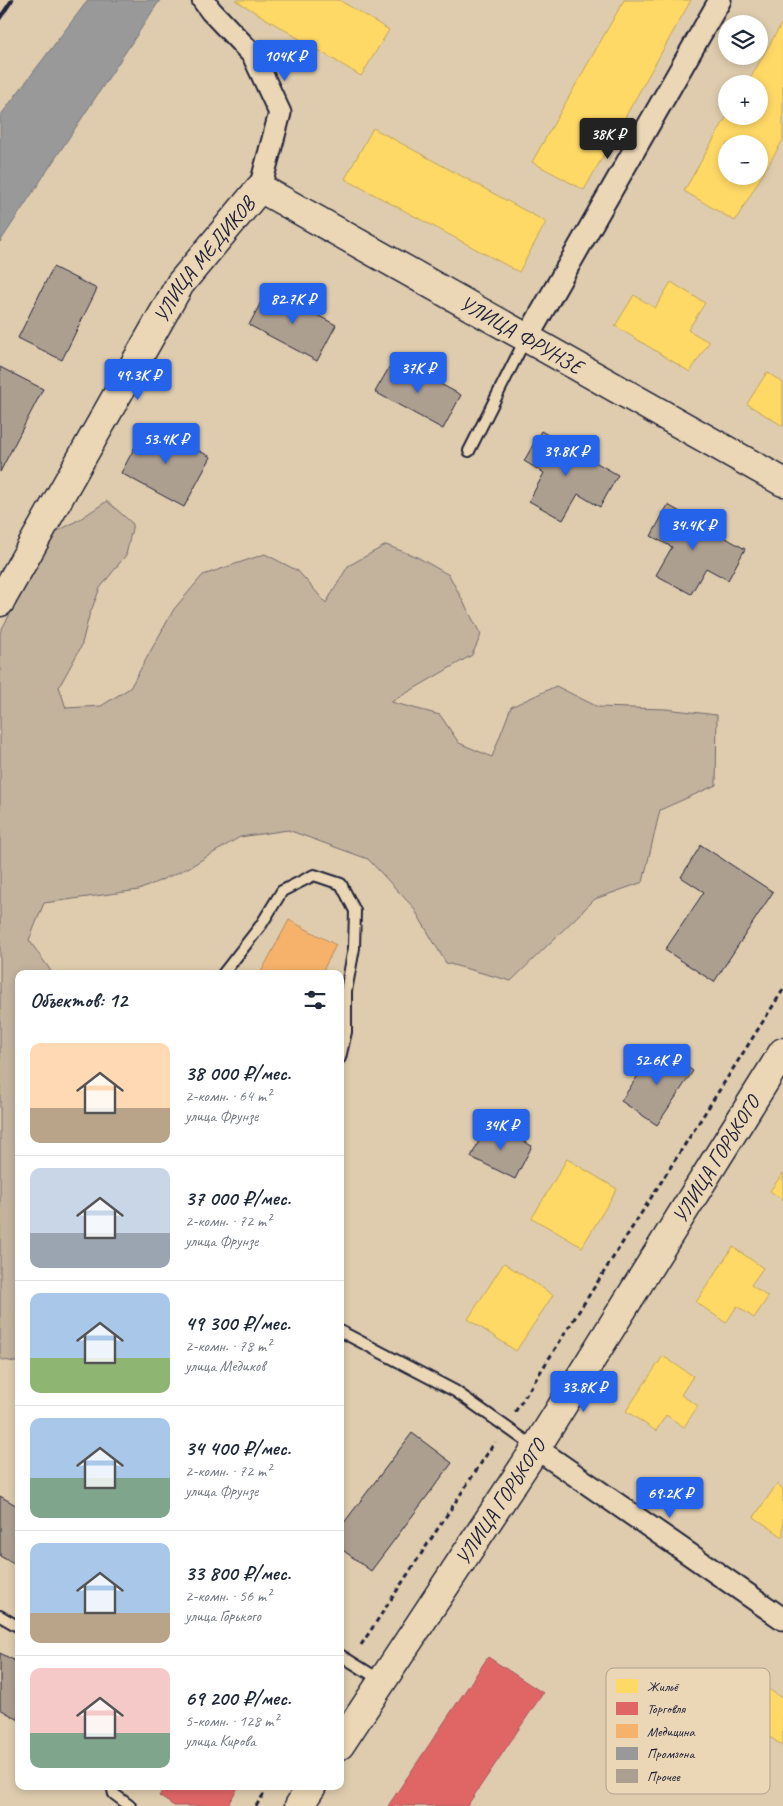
<!DOCTYPE html>
<html lang="ru">
<head>
<meta charset="utf-8">
<style>
  body { margin:0; font-family:Caveat,sans-serif; background:#f6f6f7; color:#1f2937; height:100vh; display:flex; flex-direction:column; font-size:19px; white-space:nowrap }
  * { box-sizing:border-box; margin:0 }
  p { font-size:16px; color:#747a83 }
  .icon { flex:none; width:28px; height:28px; fill:none; stroke:currentColor; stroke-width:2; stroke-linecap:round; stroke-linejoin:round }
  .map { position:relative; flex:1; overflow:hidden }
  .panel { position:absolute; left:15px; top:970px; width:329px; height:820px; display:flex; flex-direction:column; background:#fff; border-radius:10px; box-shadow:0 2px 8px #0003 }
  .panel>* { flex:none }
  .buttons { position:absolute; left:718px; top:15px; display:grid; gap:10px }
  .buttons a { display:grid; place-items:center; width:50px; height:50px; border-radius:50%; background:#fff; box-shadow:0 2px 8px #0003; font-size:25px }
  .price { position:absolute; translate:-50% -42px; padding:0 11px; border-radius:5px; background:#2563eb; color:#fff; font-size:16px; line-height:32px; filter:drop-shadow(0 1px 2px #0008) }
  .price::after { content:''; position:absolute; left:50%; top:30px; width:15px; height:11px; margin-left:-8px; background:inherit; clip-path:polygon(0 0,100% 0,50% 100%) }
  .price.selected { background:#222; color:#fff }
  ul { padding:0; list-style:none }
  li { display:flex; align-items:center; gap:15px; height:125px; padding:0 15px }
  li+li { border-top:1px solid #e0e1e3 }
  li span { display:grid; place-items:center; flex:none; width:140px; height:100px; border-radius:10px; color:#555 }
  li>.icon { margin-inline-start:auto }
  span .icon { width:60px; height:60px; fill:#fffc; stroke-width:1 }
  li b { font-size:21px }
  h2 { display:flex; justify-content:space-between; align-items:center; height:60px; padding:0 15px; font-size:21px }
  .map>svg:first-child { display:block }
</style>
</head>
<body>
<div class="map">
<svg width="783" height="1806" viewBox="0 0 783 1806">
  <rect width="100%" height="100%" fill="#dfccae"/>
  <filter id="ink" filterUnits="userSpaceOnUse"><feTurbulence type="fractalNoise" baseFrequency=".02" numOctaves="2"/><feDisplacementMap in="SourceGraphic" scale="10" xChannelSelector="R" yChannelSelector="G"/><feConvolveMatrix kernelMatrix="1 2 1 2 8 2 1 2 1" color-interpolation-filters="sRGB"/></filter>
  <g filter="url(#ink)">
    <path fill="#c3b39d" stroke="#726a6c" d="M107,501L133,524L126,555L100,588L89,616L81,647L59,687L66,708L101,706L130,688L174,609L203,575L265,554L298,571L326,603L348,566L386,545L417,557L449,575L481,635L472,655L391,702L440,715L459,743L492,757L511,707L556,686L598,707L666,709L717,715L716,785L660,810L643,882L595,899L511,981L446,963L413,907L368,859L288,830L240,837L188,868L139,890L44,903L29,940L53,974H19V1363L0,1359V632L56,532L80,519Z"/>
    <path fill="#ffd966" stroke="#bda259" fill-rule="evenodd" d="M235,0H339L389,30L361,76Z
      M624,0H691L584,190L532,162Z
      M783,21V140L735,221L684,191L727,116H759V84H747ZM726,144H759V176H726Z
      M373,128L546,222L519,272L345,179Z
      M671,282L705,303L688,330L709,342L690,372L615,326L634,295L655,308Z
      M767,372L783,383V426L747,404Z
      M567,1159L617,1189L582,1247L532,1218Z
      M783,1173V1200L770,1191Z
      M733,1247L763,1268L751,1285L768,1297L754,1318L737,1306L726,1323L696,1302Z
      M504,1263L553,1295L516,1351L468,1319Z
      M663,1356L693,1376L681,1395L698,1406L684,1427L666,1415L656,1431L626,1411Z
      M777,1484L783,1489V1537L754,1517Z
      M747,1674L783,1699V1746L725,1706Z"/>
    <path fill="#e06666" stroke="#a75259" d="M488,1657L543,1693L467,1806H388Z
      M165,1786H239L227,1806H174L159,1796Z"/>
    <path fill="#f6b26b" stroke="#b6875d" d="M289,920L336,945L321,974H260Z"/>
    <path fill="#999" stroke="#75757d" d="M88,0H160L0,242V116Z"/>
    <path fill="#ad9f90" stroke="#22223b" d="M53,267L97,289L62,360L18,338Z
      M268,289L336,325L317,361L249,325Z
      M394,359L461,395L443,429L375,392Z
      M0,367L43,389L0,472Z
      M147,424L211,457L184,507L121,473Z
      M541,431L618,475L600,507L578,494L563,520L529,501L544,473L524,461Z
      M668,505L745,549L728,580L706,568L691,594L656,575L672,547L651,536Z
      M701,845L773,892L714,982L665,950L704,892L681,877Z
      M657,1047L693,1071L657,1125L621,1101Z
      M488,1123L532,1146L515,1179L471,1157Z
      M412,1433L452,1463L371,1571L340,1548V1528Z
      M0,1496L19,1507V1567L0,1556Z
      M0,1653L19,1663V1720L0,1709Z"/>
    <g fill="none" stroke-linecap="round" stroke-linejoin="round">
      <g stroke="#22223b" stroke-width="14">
        <path id="lane" d="M469,451L526,338
          M223,974L261,925L282,891L314,875L341,884L355,911L354,948L346,991V1032L340,1058
          M340,1331L455,1391L536,1448
          M0,1616L19,1627
          M340,1655L382,1681
          M112,1786L114,1794L130,1806"/>
      </g>
      <g stroke="#22223b" stroke-width="25">
        <path id="street" d="M203,0L211,11L253,55L280,113L260,188
          M527,338L720,0
          M536,1448L783,1619"/>
      </g>
      <g stroke="#22223b" stroke-width="31">
        <g id="secondary">
          <path id="s1" d="M0,602L180,284L260,188L783,482"/>
          <path id="s2" d="M340,1745L536,1448L783,1052"/>
          <path d="M299,1806L312,1786"/>
        </g>
      </g>
      <path stroke="#22223b" stroke-width="3" stroke-dasharray="5 4" stroke-linecap="butt" d="M515,1412L783,990
        M361,1645L495,1442
        M256,1806L269,1786"/>
      <use href="#lane" stroke="#ebd7b5" stroke-width="10"/>
      <use href="#street" stroke="#ebd7b5" stroke-width="21"/>
      <use href="#secondary" stroke="#ebd7b5" stroke-width="28"/>
      <path stroke="#22223b" stroke-width="4" d="M0,18L12,0"/>
    </g>
  </g>
  <g text-anchor="middle" dominant-baseline="central" stroke-width="5" stroke-linejoin="round" paint-order="stroke">
    <g font-size="21" fill="#22223b" stroke="#ebd7b5">
      <text stroke="none"><textPath href="#s1" startOffset="399">УЛИЦА МЕДИКОВ</textPath></text>
      <text stroke="none"><textPath href="#s1" startOffset="790">УЛИЦА ФРУНЗЕ</textPath></text>
      <text stroke="none"><textPath href="#s2" startOffset="696">УЛИЦА ГОРЬКОГО</textPath></text>
      <text stroke="none"><textPath href="#s2" startOffset="291">УЛИЦА ГОРЬКОГО</textPath></text>
    </g>
  </g>
  <rect x="606" y="1668" width="164" height="126" rx="8" fill="#ebd7b5" stroke="#afa190" stroke-width="1"/>
  <rect x="616" y="1679" width="22" height="14" fill="#ffd966"/>
  <rect x="616" y="1702" width="22" height="13" fill="#e06666"/>
  <rect x="616" y="1724" width="22" height="14" fill="#f6b26b"/>
  <rect x="616" y="1747" width="22" height="13" fill="#999"/>
  <rect x="616" y="1769" width="22" height="14" fill="#ad9f90"/>
  <g font-size="14" fill="#22223b">
    <text x="647" y="1691">Жильё</text>
    <text x="647" y="1713">Торговля</text>
    <text x="647" y="1736">Медицина</text>
    <text x="647" y="1758">Промзона</text>
    <text x="647" y="1781">Прочее</text>
  </g>
</svg>
<div class="buttons">
<a><svg class="icon" aria-label="layers" viewBox="0 0 24 24"><path d="M12 4l9 5-9 5-9-5zM3 14l9 5 9-5"/></svg></a>
<a>+</a>
<a>−</a>
</div>
<b class="price" style="left:285px;top:82px">104K ₽</b>
<b class="price selected" style="left:608px;top:160px">38K ₽</b>
<b class="price" style="left:293px;top:325px">82.7K ₽</b>
<b class="price" style="left:418px;top:394px">37K ₽</b>
<b class="price" style="left:138px;top:401px">49.3K ₽</b>
<b class="price" style="left:166px;top:465px">53.4K ₽</b>
<b class="price" style="left:566px;top:477px">39.8K ₽</b>
<b class="price" style="left:693px;top:551px">34.4K ₽</b>
<b class="price" style="left:657px;top:1086px">52.6K ₽</b>
<b class="price" style="left:501px;top:1151px">34K ₽</b>
<b class="price" style="left:584px;top:1413px">33.8K ₽</b>
<b class="price" style="left:670px;top:1519px">69.2K ₽</b>
<section class="panel">
<h2>Объектов: 12<svg class="icon" aria-label="filters" viewBox="0 0 24 24"><path d="M4 7h16M4 17h16"/><circle cx="9" cy="7" r="2"/><circle cx="15" cy="17" r="2"/></svg></h2>
<ul>
<li><span style="background:linear-gradient(#ffd9b3 65%,#b9a48a 0)"><svg class="icon" aria-label="home" viewBox="0 0 24 24"><path d="M3 11l9-7 9 7M6 9v11h12V9"/></svg></span><div><b>38 000 ₽/мес.</b><p>2-комн. · 64 m²</p><p>улица Фрунзе</p></div></li>
<li><span style="background:linear-gradient(#c9d6e8 65%,#9aa5b1 0)"><svg class="icon" aria-label="home" viewBox="0 0 24 24"><path d="M3 11l9-7 9 7M6 9v11h12V9"/></svg></span><div><b>37 000 ₽/мес.</b><p>2-комн. · 72 m²</p><p>улица Фрунзе</p></div></li>
<li><span style="background:linear-gradient(#a9c7e8 65%,#8fb573 0)"><svg class="icon" aria-label="home" viewBox="0 0 24 24"><path d="M3 11l9-7 9 7M6 9v11h12V9"/></svg></span><div><b>49 300 ₽/мес.</b><p>2-комн. · 78 m²</p><p>улица Медиков</p></div></li>
<li><span style="background:linear-gradient(#a9c7e8 60%,#7fa58c 0)"><svg class="icon" aria-label="home" viewBox="0 0 24 24"><path d="M3 11l9-7 9 7M6 9v11h12V9"/></svg></span><div><b>34 400 ₽/мес.</b><p>2-комн. · 72 m²</p><p>улица Фрунзе</p></div></li>
<li><span style="background:linear-gradient(#a9c7e8 70%,#b9a48a 0)"><svg class="icon" aria-label="home" viewBox="0 0 24 24"><path d="M3 11l9-7 9 7M6 9v11h12V9"/></svg></span><div><b>33 800 ₽/мес.</b><p>2-комн. · 56 m²</p><p>улица Горького</p></div></li>
<li><span style="background:linear-gradient(#f6c9c9 65%,#7fa58c 0)"><svg class="icon" aria-label="home" viewBox="0 0 24 24"><path d="M3 11l9-7 9 7M6 9v11h12V9"/></svg></span><div><b>69 200 ₽/мес.</b><p>5-комн. · 128 m²</p><p>улица Кирова</p></div></li>
</ul>
</section>
</div>
</body>
</html>
